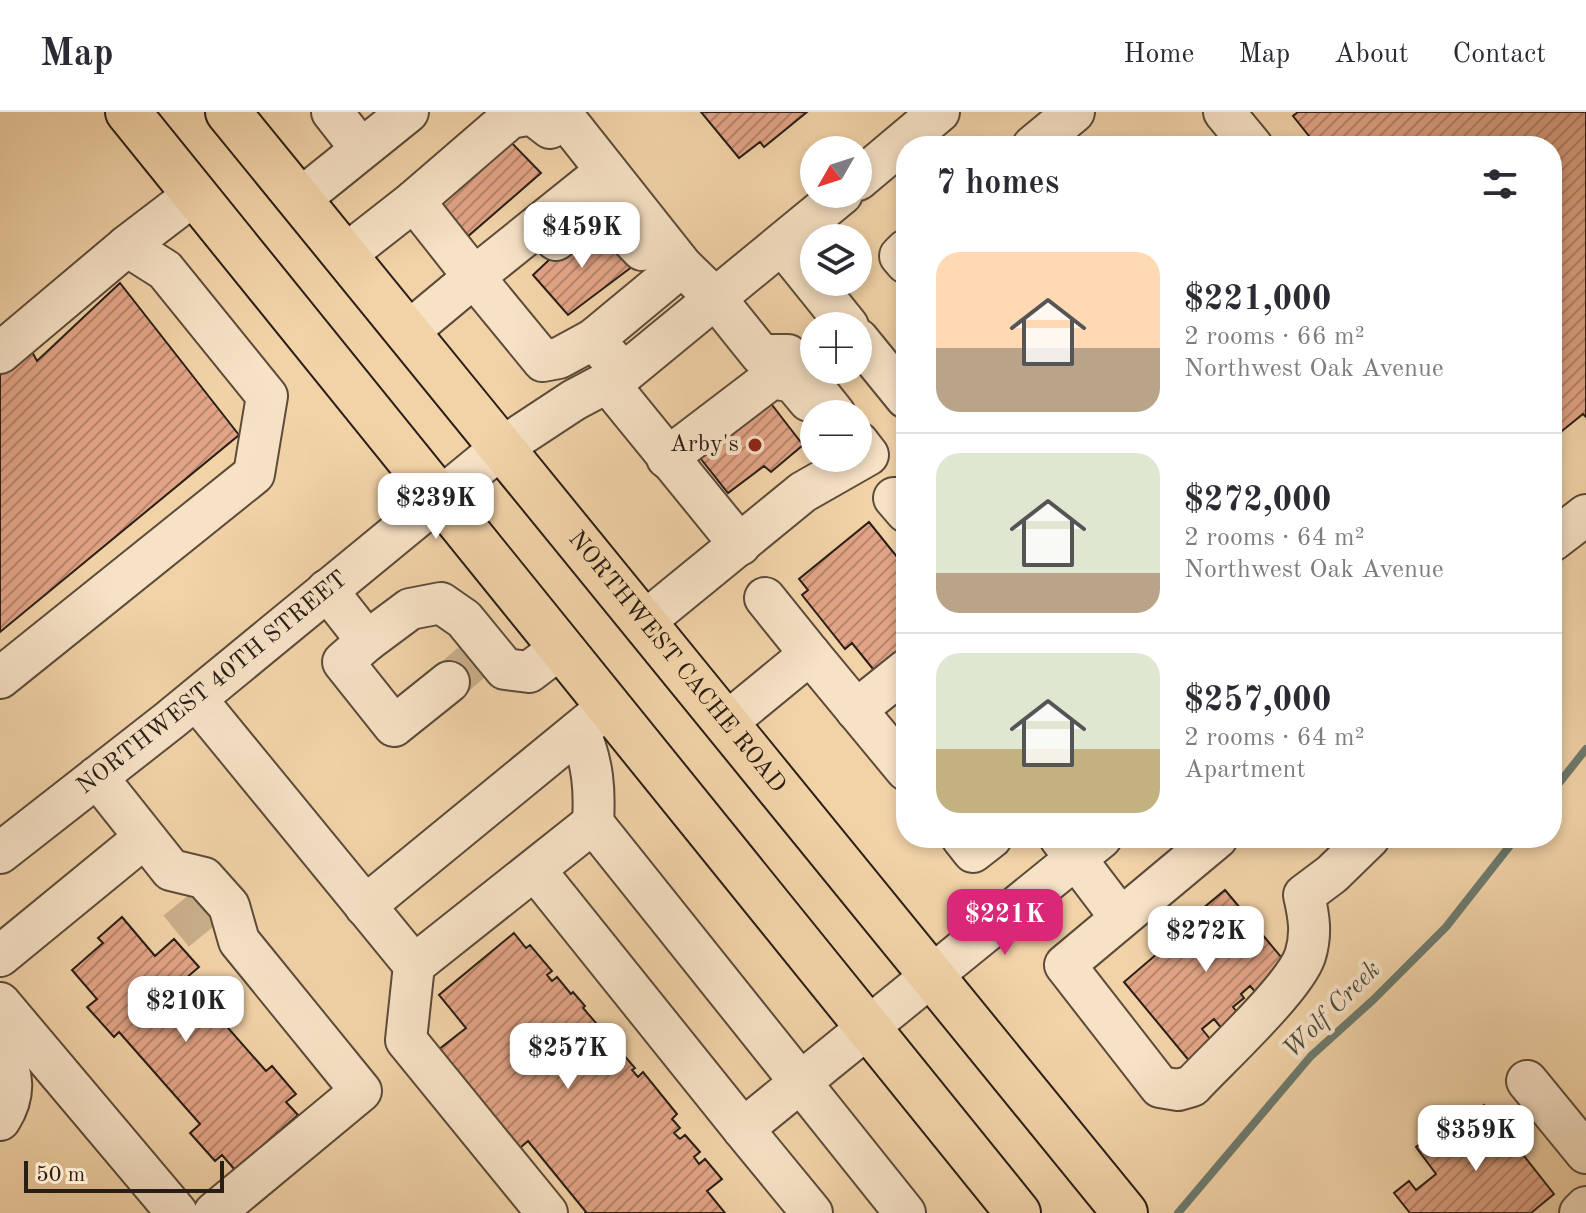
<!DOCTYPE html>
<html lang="en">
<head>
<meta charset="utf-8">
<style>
  body { margin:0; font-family:"Old Standard TT",serif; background:#f7f7f7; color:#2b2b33; height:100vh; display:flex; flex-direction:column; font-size:30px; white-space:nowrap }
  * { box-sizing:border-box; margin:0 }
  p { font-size:26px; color:#7c7c81 }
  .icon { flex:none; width:44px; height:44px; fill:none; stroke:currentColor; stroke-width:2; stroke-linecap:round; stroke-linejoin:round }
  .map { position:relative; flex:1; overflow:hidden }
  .side { position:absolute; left:896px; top:24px; width:666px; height:712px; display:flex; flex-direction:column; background:#fff; border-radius:32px; box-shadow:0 4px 12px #0003 }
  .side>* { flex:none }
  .needle { width:52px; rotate:231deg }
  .buttons { position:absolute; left:800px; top:24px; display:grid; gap:16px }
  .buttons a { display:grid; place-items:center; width:72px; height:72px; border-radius:50%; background:#fff; box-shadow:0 4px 12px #0003; font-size:40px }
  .scale { position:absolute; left:24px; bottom:20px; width:200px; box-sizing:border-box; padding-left:8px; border:4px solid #291e16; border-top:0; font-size:22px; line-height:28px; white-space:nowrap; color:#291e16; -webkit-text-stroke:6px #f7e2c6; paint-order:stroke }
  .price { position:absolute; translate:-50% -68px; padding:0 18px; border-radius:16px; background:#fff; color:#222; font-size:26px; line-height:52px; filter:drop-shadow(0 2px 4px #0008) }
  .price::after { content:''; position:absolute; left:50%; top:48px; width:24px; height:18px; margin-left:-12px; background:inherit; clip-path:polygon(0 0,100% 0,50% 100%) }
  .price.active { background:#db2777; color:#fff }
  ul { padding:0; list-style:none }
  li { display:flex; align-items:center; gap:24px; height:200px; padding:0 40px }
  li+li { border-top:2px solid #e1e1e2 }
  li span { display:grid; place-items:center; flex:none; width:224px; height:160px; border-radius:24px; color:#555 }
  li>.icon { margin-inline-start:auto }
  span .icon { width:96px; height:96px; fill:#fffc; stroke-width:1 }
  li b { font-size:34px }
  h2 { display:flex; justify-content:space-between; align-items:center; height:96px; padding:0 40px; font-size:34px }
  header { display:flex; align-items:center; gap:48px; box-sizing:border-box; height:112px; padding:0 40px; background:#fff; border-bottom:2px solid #e1e1e2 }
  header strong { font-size:38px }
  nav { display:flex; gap:44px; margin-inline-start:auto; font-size:28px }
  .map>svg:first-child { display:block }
</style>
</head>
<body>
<header>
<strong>Map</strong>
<nav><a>Home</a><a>Map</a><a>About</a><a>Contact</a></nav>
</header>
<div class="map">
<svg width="1586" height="1101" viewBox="0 0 1586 1101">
  <defs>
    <pattern id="building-hatch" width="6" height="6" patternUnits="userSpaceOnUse" patternTransform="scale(2)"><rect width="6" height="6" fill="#e2a486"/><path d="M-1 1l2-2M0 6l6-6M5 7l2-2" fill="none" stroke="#b7856d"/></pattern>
  </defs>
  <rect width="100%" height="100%" fill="#f2d3a8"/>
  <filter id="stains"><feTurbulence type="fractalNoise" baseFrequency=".0025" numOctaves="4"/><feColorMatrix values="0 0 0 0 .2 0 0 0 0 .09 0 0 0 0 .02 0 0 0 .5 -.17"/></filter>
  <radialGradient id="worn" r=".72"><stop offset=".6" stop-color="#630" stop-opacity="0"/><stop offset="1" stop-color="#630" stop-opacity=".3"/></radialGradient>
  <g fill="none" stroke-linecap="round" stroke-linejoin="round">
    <path stroke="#6d7a6e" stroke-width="8" d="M1552,680L1586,637
      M1178,1101L1311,944L1373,888L1446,815L1516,726"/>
  </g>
  <path fill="url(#building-hatch)" stroke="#291e16" stroke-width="2" d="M701,0H807L764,35L760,30L739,46Z
    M1298,0H1586V305L1583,302L1552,327V34H1317L1293,4Z
    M503,22L541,61L466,126L433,85Z
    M585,114L637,151L568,203L533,163Z
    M120,171L239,323L0,520V258L29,234L37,249Z
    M769,289L803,333L771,360L764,354L728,381L697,342Z
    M869,410L906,456V538L877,562L852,531L845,537L802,483L808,478L799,467Z
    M1225,778L1292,858L1259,884L1250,874L1241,882L1244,886L1233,895L1240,904L1223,918L1214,907L1202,917L1214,932L1191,951L1124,870L1165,835L1161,831Z
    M122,805L155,844L174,827L199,855L185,867L266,959L272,954L296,982L286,990L298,1003L235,1058L222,1043L215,1049L190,1021L200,1012L119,920L114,925L87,895L97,887L72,858L103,831L98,826Z
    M514,821L526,836L530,833L552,859L547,863L552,869L557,865L571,882L573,880L585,894L583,896L635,956L632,958L638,965L643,960L677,1002L672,1007L680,1016L674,1021L680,1027L685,1023L700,1040L694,1045L699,1052L705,1047L722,1067L707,1079L725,1101H585L586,1100L528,1029L514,1041L433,942L466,916L439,883Z
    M1484,993L1554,1082L1531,1101H1410L1394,1081L1409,1069L1416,1078L1436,1062L1416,1035L1430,1024L1436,1031Z"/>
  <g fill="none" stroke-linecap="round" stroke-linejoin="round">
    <path stroke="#caaf8b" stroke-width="40" stroke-dasharray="40 20" stroke-linecap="butt" d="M449,570L473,549
      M179,791L205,823"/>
    <g stroke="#5b4b3a" stroke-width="44">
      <g id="minor">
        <path d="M332,0L361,37"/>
        <path d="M560,0L682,154L716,187L761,243H788L835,302"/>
        <path d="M1224,0L1252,34"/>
        <path d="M1033,34L1074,0"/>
        <path d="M858,68L939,0"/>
        <path d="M300,87L408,0"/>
        <path d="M414,89L474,165L606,59"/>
        <path d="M556,128L587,102L597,101L621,116L642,138L651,135"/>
        <path d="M782,132L848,214"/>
        <path d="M906,138L900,144L906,151"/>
        <path d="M345,143L414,89L510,6L532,2L550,16"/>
        <path d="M408,220L474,165L543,249L559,246L594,227"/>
        <path d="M858,227L906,286"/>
        <path d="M0,241L127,134L195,82"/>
        <path d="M611,247L594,227L682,154"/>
        <path d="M608,271L740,433"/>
        <path d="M667,346L772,266L793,270L809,289"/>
        <path d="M894,386L906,400"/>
        <path d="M1552,429L1586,403"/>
        <path d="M327,478L367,529L410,497L441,491L464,507L505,557L529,560L562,535"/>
        <path d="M765,486L810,542"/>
        <path d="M644,510L803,380L868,343L858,330"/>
        <path d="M367,529L343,550L394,614L449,570"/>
        <path d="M0,566L254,362L267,284L165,158L127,134"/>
        <path d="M196,587L414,853L406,928L547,1101"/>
        <path d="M856,598L906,558"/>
        <path d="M726,611L810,542L906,658"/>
        <path d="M579,619C593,650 595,678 593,711"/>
        <path d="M97,665L171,758L204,766L229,794L239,829L361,979L214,1101"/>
        <path d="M962,726L973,740L991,726"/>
        <path d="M1060,726L1120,805"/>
        <path d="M1217,726L1065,853L1160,975L1178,978L1192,974C1219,945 1294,876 1305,844C1312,822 1309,805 1304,783L1332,762L1369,726"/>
        <path id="s1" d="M0,741L170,608L501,336L574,288L623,262L842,82"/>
        <path d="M535,758L743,1017"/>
        <path d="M365,794L609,594"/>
        <path d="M0,844L144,726"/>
        <path d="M414,853L593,711L905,1101"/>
        <path d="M0,891L177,1101"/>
        <path d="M0,936C14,962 16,983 0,1008"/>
        <path d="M1527,969L1586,1041"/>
        <path d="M812,1101L743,1017L1101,726"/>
        <path d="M1580,1101L1586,1095"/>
      </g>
    </g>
    <g stroke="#291e16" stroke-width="48">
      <g id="major">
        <path d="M128,0L1018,1101"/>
        <path id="s2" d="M228,0L1125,1101"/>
      </g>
    </g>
    <use href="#minor" stroke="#f7e2c6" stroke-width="40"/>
    <use href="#major" stroke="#f2d3a8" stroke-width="44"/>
  </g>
  <circle fill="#8f2418" stroke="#f7e2c6" stroke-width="3" cx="755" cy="333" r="8"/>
  <g text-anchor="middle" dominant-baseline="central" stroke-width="8" stroke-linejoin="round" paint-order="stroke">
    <g font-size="24" fill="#291e16" stroke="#f7e2c6" text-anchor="end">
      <text x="739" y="333">Arby's</text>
    </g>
    <g font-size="24" fill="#291e16" stroke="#f7e2c6">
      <text stroke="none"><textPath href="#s2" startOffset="710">NORTHWEST CACHE ROAD</textPath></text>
      <text stroke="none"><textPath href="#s1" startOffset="272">NORTHWEST 40TH STREET</textPath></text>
    </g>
    <g font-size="26" font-style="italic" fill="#4b4c42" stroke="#f7e2c6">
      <text transform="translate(1332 898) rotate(-45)">Wolf Creek</text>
    </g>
  </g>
  <rect width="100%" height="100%" filter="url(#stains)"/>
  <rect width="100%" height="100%" fill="url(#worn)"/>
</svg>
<div class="buttons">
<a><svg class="needle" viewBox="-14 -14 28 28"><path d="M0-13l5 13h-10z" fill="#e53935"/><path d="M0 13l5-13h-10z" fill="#7c7c81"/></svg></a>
<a><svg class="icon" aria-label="layers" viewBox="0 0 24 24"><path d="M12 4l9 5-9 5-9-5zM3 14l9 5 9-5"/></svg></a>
<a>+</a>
<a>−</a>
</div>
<div class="scale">50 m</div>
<b class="price" style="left:582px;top:158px">$459K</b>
<b class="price" style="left:436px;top:429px">$239K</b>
<b class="price active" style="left:1005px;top:845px">$221K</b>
<b class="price" style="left:1206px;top:862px">$272K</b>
<b class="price" style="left:186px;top:932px">$210K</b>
<b class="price" style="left:568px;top:979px">$257K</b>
<b class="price" style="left:1476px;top:1061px">$359K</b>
<section class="side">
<h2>7 homes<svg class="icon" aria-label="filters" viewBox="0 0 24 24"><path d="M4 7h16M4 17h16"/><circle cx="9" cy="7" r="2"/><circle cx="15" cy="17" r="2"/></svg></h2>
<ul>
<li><span style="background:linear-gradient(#ffd9b3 60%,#b9a48a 0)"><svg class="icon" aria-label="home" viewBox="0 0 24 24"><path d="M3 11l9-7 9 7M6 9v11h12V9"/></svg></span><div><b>$221,000</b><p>2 rooms · 66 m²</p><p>Northwest Oak Avenue</p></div></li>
<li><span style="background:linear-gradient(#dfe7d0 75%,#b9a48a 0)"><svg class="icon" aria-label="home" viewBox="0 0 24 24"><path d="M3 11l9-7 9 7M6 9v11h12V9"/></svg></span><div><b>$272,000</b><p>2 rooms · 64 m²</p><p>Northwest Oak Avenue</p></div></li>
<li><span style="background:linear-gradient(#dfe7d0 60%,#c2b280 0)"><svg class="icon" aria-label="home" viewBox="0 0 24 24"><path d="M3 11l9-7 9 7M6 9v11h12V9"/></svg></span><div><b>$257,000</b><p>2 rooms · 64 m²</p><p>Apartment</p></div></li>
</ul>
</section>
</div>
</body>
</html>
